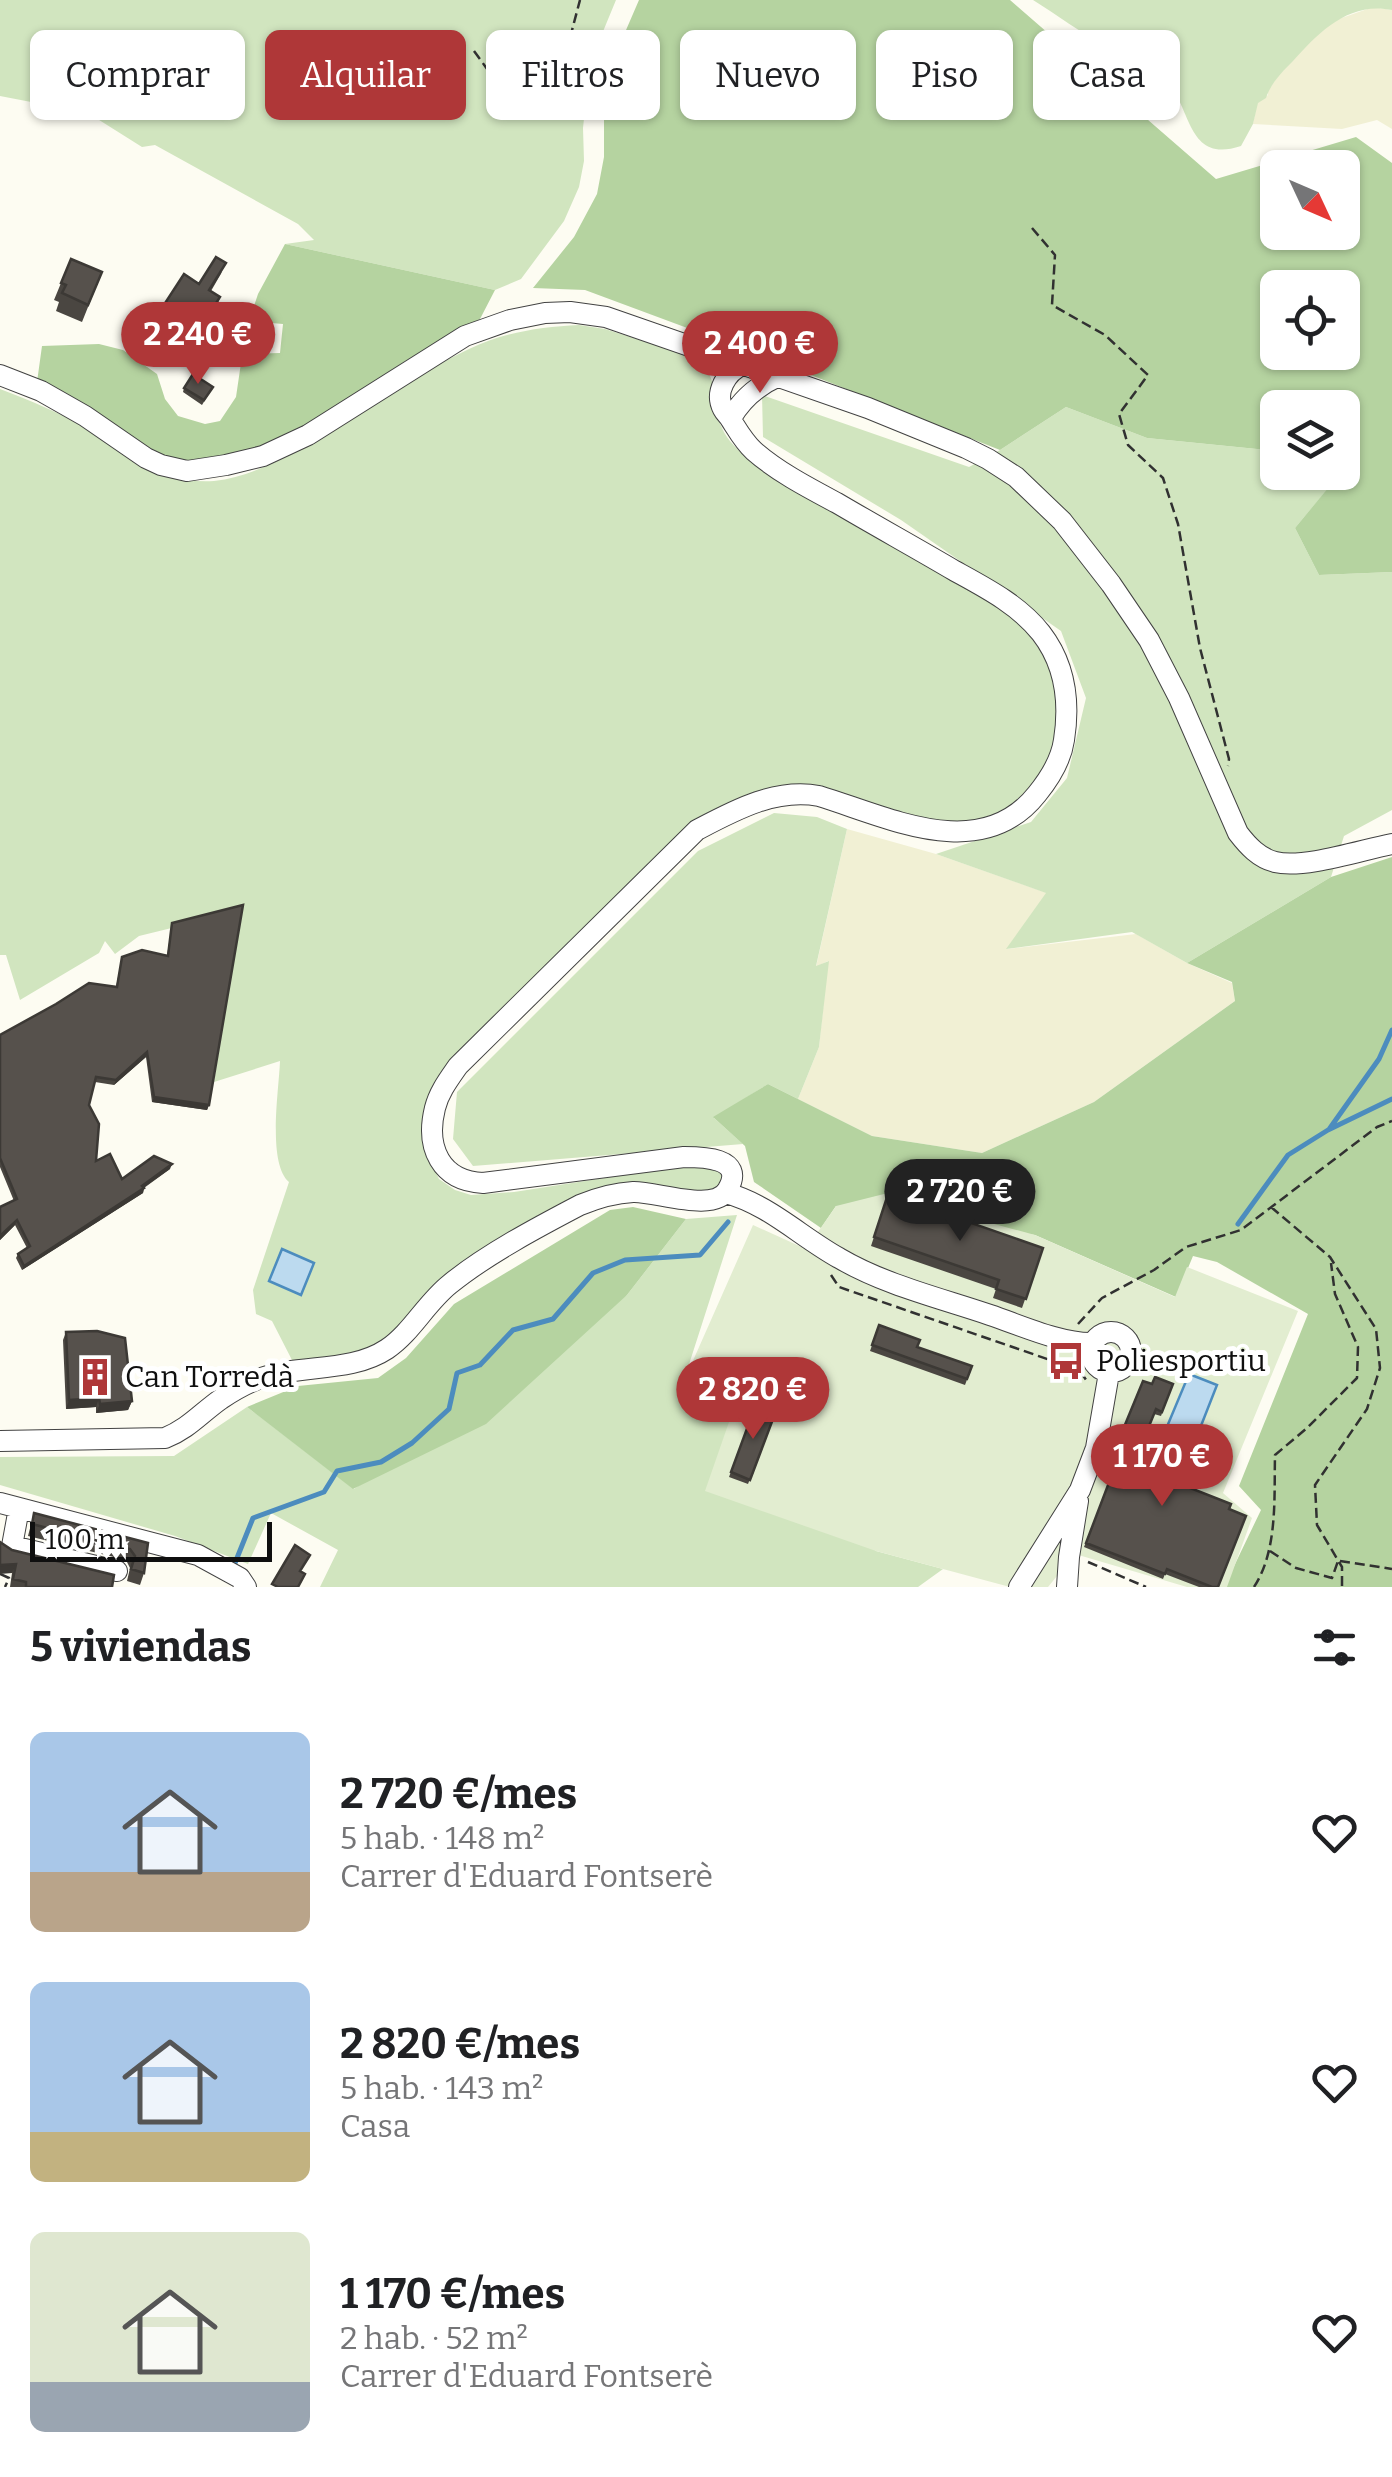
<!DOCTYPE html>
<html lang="es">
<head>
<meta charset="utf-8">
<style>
  body { margin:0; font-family:Bitter,serif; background:#f2f2f2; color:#202124; height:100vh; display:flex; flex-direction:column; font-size:38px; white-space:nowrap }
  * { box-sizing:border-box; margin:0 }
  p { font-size:32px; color:#757577 }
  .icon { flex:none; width:55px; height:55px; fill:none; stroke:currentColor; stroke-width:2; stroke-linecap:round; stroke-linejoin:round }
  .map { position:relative; height:1587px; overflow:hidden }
  .details { display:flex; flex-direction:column; background:#fff; flex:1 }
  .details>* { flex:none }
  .hud { position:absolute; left:30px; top:30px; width:1332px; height:90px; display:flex; gap:20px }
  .needle { width:65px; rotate:134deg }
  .controls { position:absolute; left:1260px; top:150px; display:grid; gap:20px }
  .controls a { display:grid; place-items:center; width:100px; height:100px; border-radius:15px; background:#fff; box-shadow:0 2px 8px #0004; font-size:50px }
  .scale { position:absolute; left:30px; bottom:25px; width:242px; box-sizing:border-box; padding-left:10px; border:5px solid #0f0f0f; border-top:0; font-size:28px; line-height:35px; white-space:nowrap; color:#0f0f0f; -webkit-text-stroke:8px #fff; paint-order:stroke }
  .price { position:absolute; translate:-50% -85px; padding:0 22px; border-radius:35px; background:#af3738; color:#fff; font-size:32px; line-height:65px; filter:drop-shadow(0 2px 5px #0008) }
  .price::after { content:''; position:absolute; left:50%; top:60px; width:30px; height:22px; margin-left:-15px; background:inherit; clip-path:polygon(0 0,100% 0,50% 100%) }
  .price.on { background:#222; color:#fff }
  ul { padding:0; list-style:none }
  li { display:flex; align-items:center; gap:30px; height:250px; padding:0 30px }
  li span { display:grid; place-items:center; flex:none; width:280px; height:200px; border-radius:15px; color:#555 }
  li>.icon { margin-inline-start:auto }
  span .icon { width:120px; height:120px; fill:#fffc; stroke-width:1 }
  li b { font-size:42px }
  h2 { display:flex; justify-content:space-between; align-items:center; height:120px; padding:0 30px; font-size:42px }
  .chip { padding:0 35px; border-radius:15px; background:#fff; box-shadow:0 2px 8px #0004; font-size:35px; line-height:90px }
  .chip.on { background:#af3738; color:#fff }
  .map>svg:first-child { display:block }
</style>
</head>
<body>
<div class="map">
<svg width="1392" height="1587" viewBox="0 0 1392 1587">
  <rect width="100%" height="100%" fill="#fdfcf2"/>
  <path fill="#f1f0d4" d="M1373,7L1392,10V129L1377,120L1342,129L1253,124L1257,103L1268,95V90L1278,76L1314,37L1336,20Z
    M847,829L936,854L1047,893L1007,949L1136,934L1187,963L1232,983L1235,1001L1094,1102L982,1153L872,1136L798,1099L819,1047L828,961L816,967Z"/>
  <path fill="#d1e5bf" d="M0,0H616L590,63L583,128L584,161L579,187L564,221L521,279L495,290L285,244L314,240L298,224L155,145L142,147L88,113L0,96Z
    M1033,0H1392V10C1349,1 1319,32 1293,61C1282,72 1271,83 1266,98L1258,103L1253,124L1241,146C1187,164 1192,109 1166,79C1157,68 1119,54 1105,46C1080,32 1057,15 1033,0Z
    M579,325L605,329L691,356C723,374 709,401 722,428C728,442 739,450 749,460L990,601L1011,616L1027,632L1048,662L1058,691L1056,742L1046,764L1034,783L1016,801L997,815L972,822L942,824L819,789L742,798L462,1049L429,1157L439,1179L455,1190L471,1195L514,1192L701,1163L722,1173L725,1182L710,1193L576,1202L387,1342L340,1358L293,1362L272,1321L256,1314L253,1290L289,1182C267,1163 279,1090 280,1061L214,1082L241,911L139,936L115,954L105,941L99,953L20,1000L6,955H0V389C31,401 61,413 90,430C114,445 140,470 168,477C183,480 199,482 214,481C244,478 272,464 299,450C357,419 409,377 469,349C504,332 541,327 579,325Z
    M762,395L969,467L1000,450L1066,407L1147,438L1277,451L1278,472L1341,473L1295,528L1319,575L1392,572V810L1344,836L1331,877L1187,963L1132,932L1006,949L1046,893L936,854L1031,822L1067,778L1086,698L1061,631L901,520L763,437Z
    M774,813L817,817L847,829L816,966L829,961L819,1047L798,1099L768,1084L714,1118L743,1144L473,1166L453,1139L457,1092L698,851Z
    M737,1215L684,1380L737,1399L876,1551L943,1569L918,1587H320L338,1550L271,1513L248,1564L175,1536L0,1485V1457L174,1456L247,1407L354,1489L627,1295L686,1219Z"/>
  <path fill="#b5d3a0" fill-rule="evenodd" d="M639,0H1010L1216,179L1356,137L1392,163V572L1319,575L1295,528L1352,459L1343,457L1342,408H1278L1277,451L1147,438L1066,407L1000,450L768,358L585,290L533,288L574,237L597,194L604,157V81ZM1278,168H1342V232H1278ZM1278,288H1342V352H1278Z
    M285,244L495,290L480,319L407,360L301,429L249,454L192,462L164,457L141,446L37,382L42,346L99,344L123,350L157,374L165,399L178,416L205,424L220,421L236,397L241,363L248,354L280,353L283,324L249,321L258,294Z
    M1392,857V1587H1224L1261,1510L1239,1486L1308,1314L1217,1262L1193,1256L1176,1297L1035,1235L836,1206L821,1228L754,1182L745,1146L713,1117L768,1084L872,1136L982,1153L1094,1102L1235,1001L1232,982L1187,963L1331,877Z
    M633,1207L686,1219L627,1295L486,1424L353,1489L247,1407L298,1386L378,1378L406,1358L454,1304L610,1210Z"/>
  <path fill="#e2edd0" d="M884,1194L1035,1235L1175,1297L1187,1267L1298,1311L1223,1493L1252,1518L1227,1587H1187L1075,1554L1048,1587H1010L876,1551L705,1491L737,1399L684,1381L753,1225L806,1249L836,1206Z"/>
  <path fill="#bcdaef" stroke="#4c8cbe" stroke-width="2.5" d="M282,1249L314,1263L301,1295L269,1281Z
    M1189,1374L1217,1385L1195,1441L1166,1429Z"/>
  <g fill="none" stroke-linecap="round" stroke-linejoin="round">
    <path stroke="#4c8cbe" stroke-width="5" d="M1330,1128L1379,1059L1392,1030
      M1238,1224L1288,1155L1328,1130L1392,1099
      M235,1563L253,1518L324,1492L337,1471L381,1462L412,1443L449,1409L457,1373L480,1365L513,1330L553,1319L593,1273L625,1260L700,1255L728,1222"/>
    <g stroke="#424242" stroke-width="22">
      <path id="minor" d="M0,375L41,391L85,416L146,458L161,465L187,471L226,465L263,456L308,435L465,336L510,320L545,313L570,312L606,317L868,408L966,448L988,459L1016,477L1062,521L1111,584L1149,640L1179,698L1238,833C1248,846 1259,858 1275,862C1304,869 1361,850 1392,844
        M731,418C742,399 757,386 777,377
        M726,1193C768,1204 801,1237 839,1258C885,1285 940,1298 990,1315C1020,1325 1061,1344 1093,1343
        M1091 1352a20 20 0 1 1 40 0a20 20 0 1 1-40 0Z
        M0,1441L165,1438C188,1429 201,1413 221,1399C233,1391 247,1383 261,1378C301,1364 351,1373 387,1349C412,1332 426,1303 450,1284C487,1254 538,1227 580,1205C597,1198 614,1193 633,1192C656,1191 715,1214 728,1189C746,1157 701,1157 684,1157L483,1183C441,1181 425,1148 435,1108C439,1092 449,1079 458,1066L697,830C735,810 775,788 819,796C888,817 981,865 1037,794C1050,778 1061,761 1064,740C1070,702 1065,664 1041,633C1019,605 986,588 955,571C916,548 876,526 837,503C809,488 778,472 754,451C744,442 738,431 731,420C729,416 725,413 723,409C714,392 727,372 742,365
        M0,1503L198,1555L240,1578L246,1587
        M19,1508L12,1546L117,1571
        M1019,1587L1080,1490L1096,1448L1109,1373
        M1067,1587L1069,1557L1078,1501"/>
    </g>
    <path stroke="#313131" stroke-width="2.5" stroke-dasharray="10 5" stroke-linecap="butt" d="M474,51L501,88L525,109L549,90L566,53L580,0
      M1032,228L1055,255L1052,305L1105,335L1148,375L1119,414L1128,445L1163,478L1178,524L1200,648L1229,759L1228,766
      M1271,1207L1330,1257L1376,1329L1380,1368L1367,1409L1315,1485L1317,1525L1342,1567V1587
      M831,1275L839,1287L1079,1370L1087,1381
      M1078,1324L1102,1298L1154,1270L1186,1247L1241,1230L1377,1127L1392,1121
      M1270,1551L1296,1568L1332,1578L1338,1561
      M1340,1561L1392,1569
      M1088,1562L1146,1587
      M0,1574L9,1578L5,1587
      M1254,1587C1278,1550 1274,1498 1275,1455L1307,1428L1357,1378L1358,1347L1335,1294L1331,1263"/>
    <use href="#minor" stroke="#fff" stroke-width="20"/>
  </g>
  <path fill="#4a4641" d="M102,272L82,322L56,311L59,302L54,300L61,283Z
    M222,272L211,291L217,306L191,347L183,342L173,357L141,337L145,328L199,284Z
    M213,387L202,405L183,392L184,388Z
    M172,923L209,1105L207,1110L152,1102L146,1057L114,1085L95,1082L89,1105L96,1161L122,1179L170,1169L144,1188L143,1193L22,1270L16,1258L18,1254L27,1248L15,1225L0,1240V1207L14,1201L0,1167V1035L116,987L122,957L167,956Z
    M888,1194L1043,1248L1022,1308L993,1298L996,1289L871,1246Z
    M879,1325L917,1347L972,1366L965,1385L870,1351Z
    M66,1332L132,1401L128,1410L96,1413V1407L66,1409L63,1340Z
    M1143,1381L1152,1384H1173L1161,1416L1154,1414L1135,1463L1147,1471L1229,1509L1218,1587H1199L1165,1574L1163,1579L1084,1547L1120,1456L1113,1453Z
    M756,1404L776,1411L748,1484L729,1477Z
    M34,1513L148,1543L144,1573L140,1585L127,1581L130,1568L126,1560L28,1536Z
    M12,1550L112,1587H10L12,1573Z"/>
  <path fill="#3c3935" d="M220,297L217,306L191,347L194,338Z
    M147,1052L146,1057L114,1085L116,1080Z
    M154,1097L209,1105L207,1110L152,1102Z
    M172,1164L170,1169L140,1190L142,1186Z
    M144,1188L143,1193L22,1270L24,1266Z
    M17,1220L15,1225L0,1240V1236Z
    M99,1398L96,1407L66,1409L69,1400Z
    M132,1401L128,1410L96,1413L100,1404Z
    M16,1564L12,1573L0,1574V1565Z"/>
  <path fill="#56514c" stroke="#3c3935" stroke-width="2.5" d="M216,257L226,263L209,290L220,297L194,338L186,333L177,349L145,328L156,309L160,311L184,274L199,284Z
    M71,259L102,272L88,305L62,293L66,285L61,283Z
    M193,374L213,387L204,400L184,388Z
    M243,905L209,1105L154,1097L147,1052L116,1080L96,1077L89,1105L99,1124L96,1161L110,1154L122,1179L154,1156L172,1164L142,1186L144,1188L24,1266L18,1254L30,1246L17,1220L0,1236V1207L17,1199L0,1158V1035L56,1004L89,983L117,987L122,957L142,950L168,956L172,923Z
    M888,1194L1043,1248L1026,1299L996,1289L999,1280L874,1237Z
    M879,1325L920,1340L917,1347L972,1366L967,1379L872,1345Z
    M97,1331L125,1338L132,1401L100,1404L99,1398L69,1400L66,1332Z
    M1155,1377L1173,1384L1162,1412L1156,1409L1134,1463L1148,1468L1147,1471L1231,1504L1229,1509L1246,1516L1218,1587H1212L1167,1569L1165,1574L1086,1543L1121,1451L1115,1449L1143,1381L1152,1384Z
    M756,1404L776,1411L750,1480L731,1472Z
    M34,1513L148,1543L144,1573L131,1569L135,1556L130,1549L32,1524Z
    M0,1542L12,1550L114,1575L112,1587H26V1582L13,1579L16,1564L0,1565Z
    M295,1545L310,1555L300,1571L305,1574L298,1587H278L272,1584Z"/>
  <defs>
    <g id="bus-bare" transform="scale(3)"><path d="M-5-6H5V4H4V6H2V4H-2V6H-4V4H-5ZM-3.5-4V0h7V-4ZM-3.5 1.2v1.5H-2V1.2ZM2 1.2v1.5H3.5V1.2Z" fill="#af3738" stroke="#fff" stroke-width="2.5" paint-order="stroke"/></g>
    <g id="building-bare" transform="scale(3)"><path d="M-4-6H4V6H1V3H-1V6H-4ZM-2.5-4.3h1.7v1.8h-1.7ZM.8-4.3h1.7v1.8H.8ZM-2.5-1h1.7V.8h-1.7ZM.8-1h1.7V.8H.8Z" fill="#af3738" stroke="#fff" stroke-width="2.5" paint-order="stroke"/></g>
  </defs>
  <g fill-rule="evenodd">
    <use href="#bus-bare" x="1066" y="1361"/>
    <use href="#building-bare" x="95" y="1377"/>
  </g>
  <g text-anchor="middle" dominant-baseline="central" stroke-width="10" stroke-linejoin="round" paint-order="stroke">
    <g font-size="30" fill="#0f0f0f" stroke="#fff" text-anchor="start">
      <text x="1096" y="1361">Poliesportiu</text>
      <text x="125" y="1377">Can Torredà</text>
    </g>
  </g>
</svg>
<div class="controls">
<a><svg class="needle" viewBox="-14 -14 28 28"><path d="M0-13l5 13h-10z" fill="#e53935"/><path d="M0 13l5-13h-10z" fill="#757577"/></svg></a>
<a><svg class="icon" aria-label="locate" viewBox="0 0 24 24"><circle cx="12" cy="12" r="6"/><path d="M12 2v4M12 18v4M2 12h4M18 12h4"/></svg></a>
<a><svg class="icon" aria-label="layers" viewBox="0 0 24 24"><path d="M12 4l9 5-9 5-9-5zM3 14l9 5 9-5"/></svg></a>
</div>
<div class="scale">100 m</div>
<b class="price" style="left:198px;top:387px">2 240 €</b>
<b class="price" style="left:760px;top:396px">2 400 €</b>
<b class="price on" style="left:960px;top:1244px">2 720 €</b>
<b class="price" style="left:753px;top:1442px">2 820 €</b>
<b class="price" style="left:1162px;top:1509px">1 170 €</b>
<div class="hud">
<a class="chip">Comprar</a>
<a class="chip on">Alquilar</a>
<a class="chip">Filtros</a>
<a class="chip">Nuevo</a>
<a class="chip">Piso</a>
<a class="chip">Casa</a>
</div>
</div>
<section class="details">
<h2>5 viviendas<svg class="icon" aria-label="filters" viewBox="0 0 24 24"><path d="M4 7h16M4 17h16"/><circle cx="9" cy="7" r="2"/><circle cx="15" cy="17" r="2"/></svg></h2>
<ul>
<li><span style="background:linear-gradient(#a9c7e8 70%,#b9a48a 0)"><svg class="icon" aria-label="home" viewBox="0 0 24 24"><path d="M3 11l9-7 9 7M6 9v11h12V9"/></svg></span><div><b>2 720 €/mes</b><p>5 hab. · 148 m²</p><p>Carrer d'Eduard Fontserè</p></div><svg class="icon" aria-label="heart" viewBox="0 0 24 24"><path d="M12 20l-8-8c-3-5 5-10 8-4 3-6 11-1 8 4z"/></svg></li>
<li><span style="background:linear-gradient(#a9c7e8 75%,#c2b280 0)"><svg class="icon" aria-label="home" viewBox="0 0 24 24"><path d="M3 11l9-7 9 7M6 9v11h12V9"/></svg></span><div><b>2 820 €/mes</b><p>5 hab. · 143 m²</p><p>Casa</p></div><svg class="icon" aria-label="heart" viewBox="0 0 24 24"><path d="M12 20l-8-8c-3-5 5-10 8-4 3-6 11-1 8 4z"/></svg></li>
<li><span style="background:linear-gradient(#dfe7d0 75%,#9aa5b1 0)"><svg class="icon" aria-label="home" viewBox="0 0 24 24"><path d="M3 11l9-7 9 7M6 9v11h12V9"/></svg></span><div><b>1 170 €/mes</b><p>2 hab. · 52 m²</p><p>Carrer d'Eduard Fontserè</p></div><svg class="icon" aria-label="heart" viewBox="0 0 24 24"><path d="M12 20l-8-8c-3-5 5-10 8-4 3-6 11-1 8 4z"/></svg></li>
</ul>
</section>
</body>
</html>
